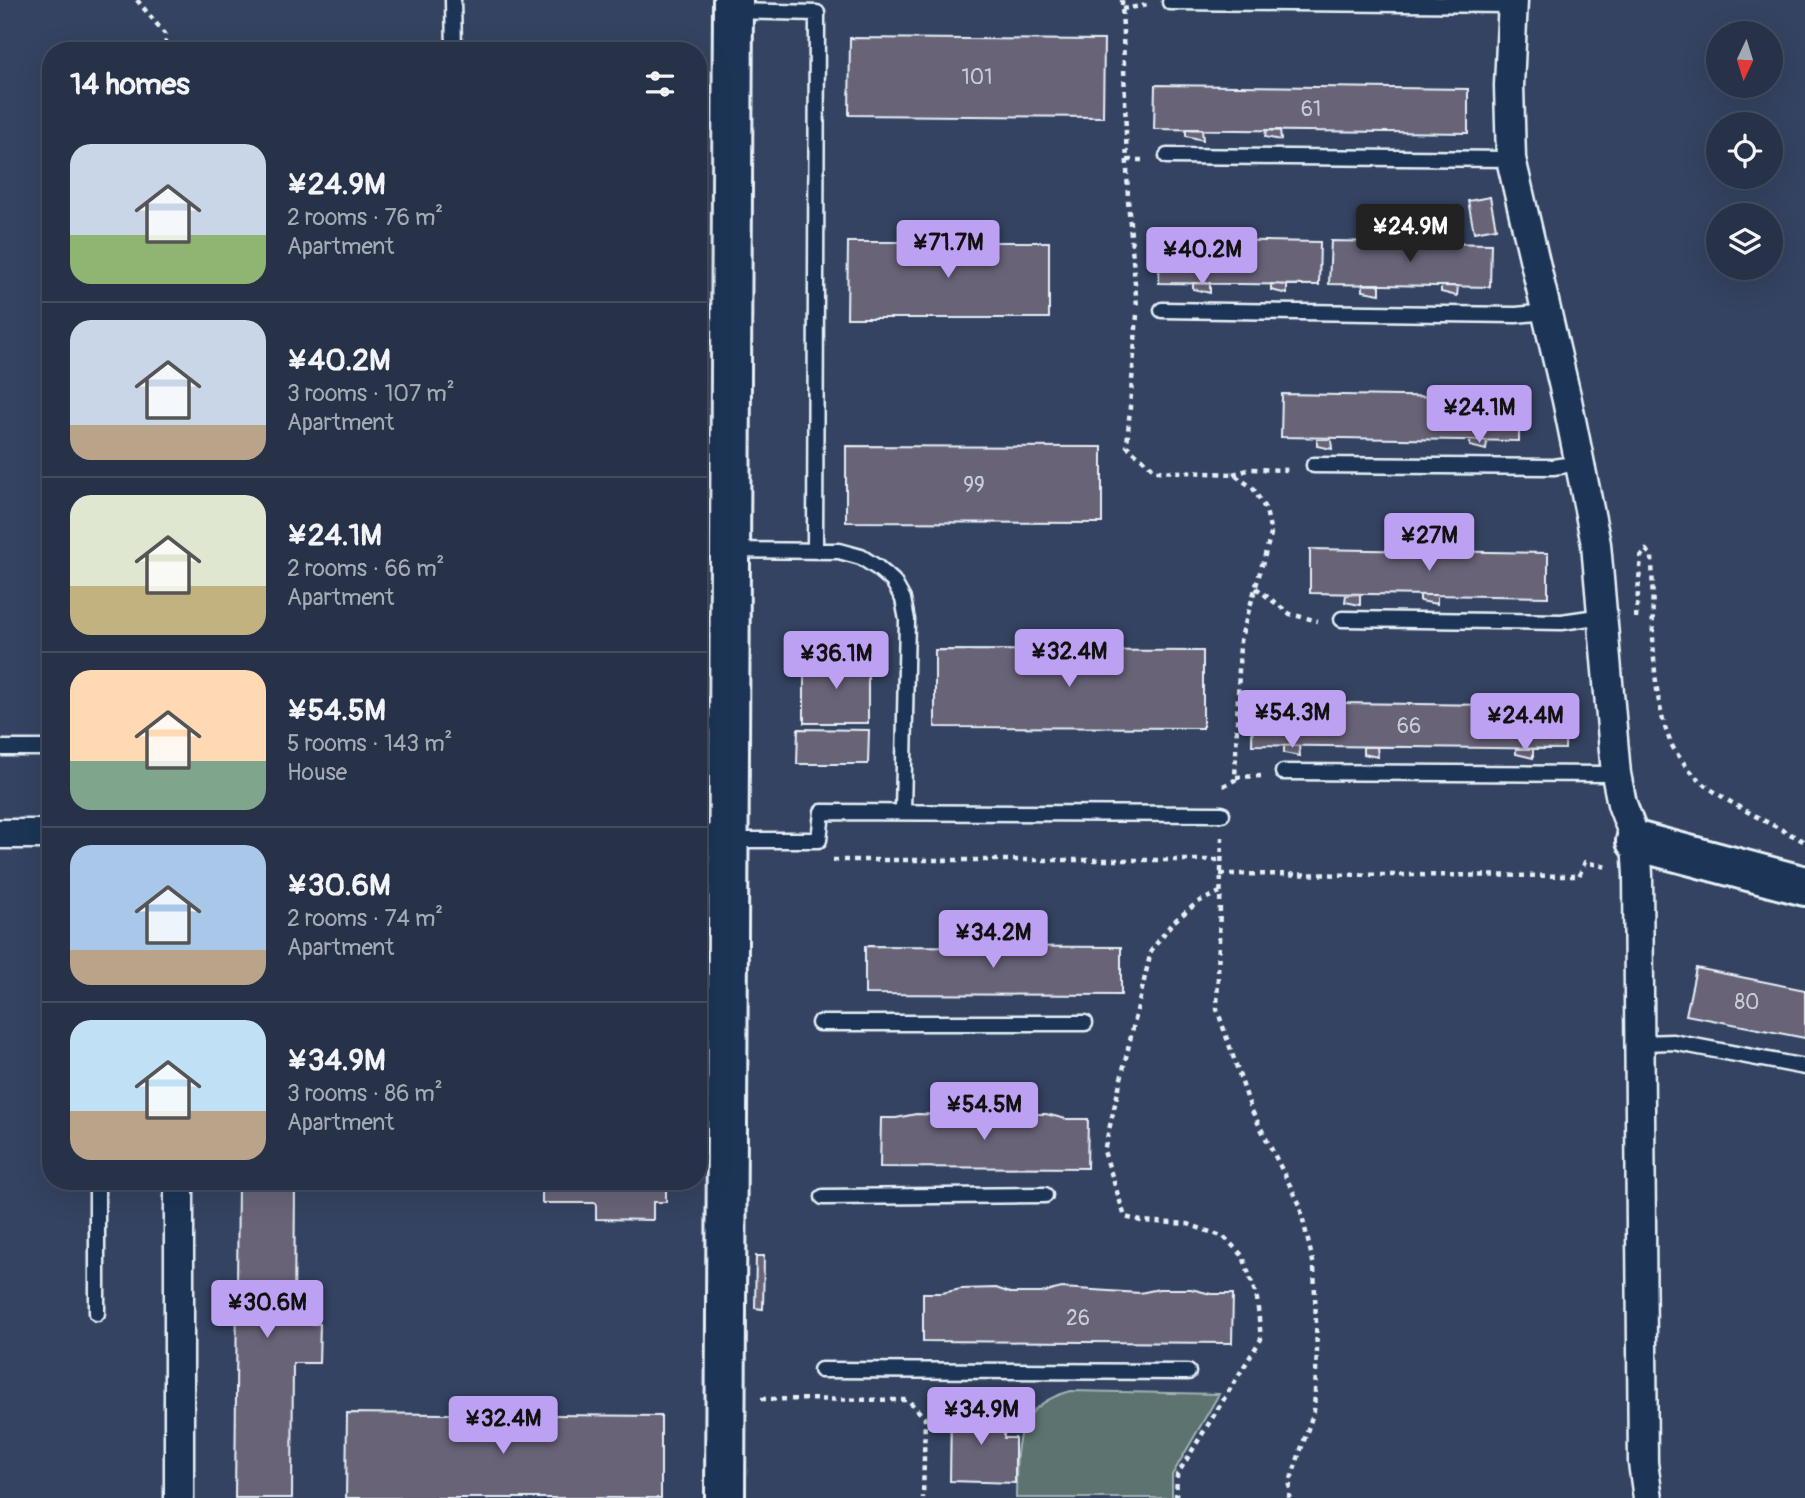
<!DOCTYPE html>
<html lang="en">
<head>
<meta charset="utf-8">
<style>
  body { margin:0; font-family:Pangolin,sans-serif; background:#333e53; color:#f1f3f6; height:100vh; display:flex; flex-direction:column; font-size:26px; white-space:nowrap }
  * { box-sizing:border-box; margin:0 }
  p { font-size:23px; color:#a4aab4 }
  .icon { flex:none; width:38px; height:38px; fill:none; stroke:currentColor; stroke-width:2; stroke-linecap:round; stroke-linejoin:round }
  .map { position:relative; flex:1; overflow:hidden }
  .sheet { position:absolute; left:42px; top:42px; width:665px; height:1148px; display:flex; flex-direction:column; background:#273249; border-radius:28px; box-shadow:0 7px 28px #0002,0 0 0 2px #434d61 }
  .sheet>* { flex:none }
  .needle { width:46px; rotate:184deg }
  .fabs { position:absolute; left:1706px; top:21px; display:grid; gap:14px }
  .fabs a { display:grid; place-items:center; width:77px; height:77px; border-radius:50%; background:#273249; box-shadow:0 7px 28px #0002,0 0 0 2px #434d61; font-size:35px }
  .price { position:absolute; translate:-50% -60px; padding:0 16px; border-radius:7px; background:#bca0f2; color:#111; font-size:23px; line-height:46px; filter:drop-shadow(0 2px 4px #0008) }
  .price::after { content:''; position:absolute; left:50%; top:42px; width:21px; height:16px; margin-left:-10px; background:inherit; clip-path:polygon(0 0,100% 0,50% 100%) }
  .price.current { background:#222; color:#fff }
  ul { padding:0; list-style:none }
  li { display:flex; align-items:center; gap:21px; height:175px; padding:0 28px }
  li+li { border-top:2px solid #434d61 }
  li span { display:grid; place-items:center; flex:none; width:196px; height:140px; border-radius:21px; color:#555 }
  li>.icon { margin-inline-start:auto }
  span .icon { width:84px; height:84px; fill:#fffc; stroke-width:1 }
  li b { font-size:30px }
  h2 { display:flex; justify-content:space-between; align-items:center; height:84px; padding:0 28px; font-size:30px }
  .map>svg:first-child { display:block }
</style>
</head>
<body>
<div class="map">
<svg width="1805" height="1498" viewBox="0 0 1805 1498">
  <rect width="100%" height="100%" fill="#344361"/>
  <filter id="ink" filterUnits="userSpaceOnUse"><feTurbulence type="fractalNoise" baseFrequency=".0143" numOctaves="2"/><feDisplacementMap in="SourceGraphic" scale="14" xChannelSelector="R" yChannelSelector="G"/><feConvolveMatrix kernelMatrix="1 2 1 2 8 2 1 2 1" color-interpolation-filters="sRGB"/></filter>
  <g filter="url(#ink)">
    <path fill="#5b736f" stroke="#a2b2b4" stroke-width="2" d="M1071,1391L1219,1394L1172,1475V1498H1016C1017,1446 1011,1407 1071,1391Z"/>
    <path fill="#696478" stroke="#e8f1f8" stroke-width="2" d="M850,38L1104,40L1103,117L849,115Z
      M1155,85L1468,89V133L1154,129Z
      M1186,129H1202L1203,140L1186,136Z
      M1266,130H1280L1281,140L1265,137Z
      M1490,197L1496,228L1474,232L1468,201Z
      M1160,239L1320,242L1319,285L1159,283Z
      M1331,241L1491,244L1490,287L1329,284Z
      M848,242H1049V318H847Z
      M1193,283H1210V293L1193,289Z
      M1271,284L1287,285V294L1271,290Z
      M1363,284H1380V294L1363,291Z
      M1441,286H1458L1457,296L1441,292Z
      M1282,394L1519,398V441L1281,437Z
      M1317,439H1331L1332,449L1317,446Z
      M1470,441H1487L1486,450L1470,446Z
      M846,446L1102,447V523L846,522Z
      M1310,549L1548,553V597L1310,593Z
      M1360,594V605L1345,602L1346,595Z
      M1420,595H1437V604L1420,601Z
      M935,650L1203,651V728L935,727Z
      M804,658L868,659V723H804Z
      M1253,702L1566,706L1565,749L1252,745Z
      M798,729L869,730L868,764H797Z
      M1284,746H1299L1300,756L1284,753Z
      M1363,747H1377L1378,757L1363,754Z
      M1516,749H1533V758L1516,754Z
      M865,946L1121,947V995L865,994Z
      M1696,968L1805,990V1038L1686,1015Z
      M916,1114L947,1115L969,1119L995,1118L1014,1114H1046L1066,1119H1088L1087,1168L880,1167L881,1118H896Z
      M238,1181H295L294,1323L320,1324L319,1363H293L292,1498H235Z
      M542,1181H666V1202H653V1220L596,1219V1203H542Z
      M756,1256H764L763,1309L755,1308Z
      M996,1288L1010,1293H1041L1062,1288L1140,1293L1159,1289H1191L1211,1294H1233L1232,1343L923,1341V1293H942L961,1289Z
      M951,1409L1004,1410V1438H1015V1483L950,1481Z
      M347,1413L661,1416V1498H346Z"/>
    <g fill="none" stroke-linecap="round" stroke-linejoin="round">
      <g stroke="#e8f1f8" stroke-width="19">
        <path id="lane" d="M453,0L454,51
          M1170,2L1512,5
          M734,11L817,13L815,551
          M1167,156L1511,159
          M1162,310L1516,315L1546,312
          M1314,465L1553,467L1580,463
          M730,550L839,551L861,557L878,568L893,581L903,599L907,620L903,812
          M1342,619L1562,622L1603,616
          M0,748H51
          M1283,772L1616,774
          M729,840H819L822,812L1222,814
          M819,1023H1085
          M1640,1043L1673,1042L1805,1067
          M823,1197L1045,1195
          M97,1313V1181
          M821,1370L1188,1372"/>
      </g>
      <g stroke="#e8f1f8" stroke-width="33">
        <path id="street" d="M1513,0L1509,86L1511,159L1567,400L1596,544L1616,774L1622,804L1636,841L1638,875L1643,1463L1648,1498
          M0,834H51
          M698,840H728
          M179,1181V1498"/>
      </g>
      <g stroke="#e8f1f8" stroke-width="44">
        <path id="secondary" d="M1636,841L1805,886
          M725,1498L733,0"/>
      </g>
      <path stroke="#e8f1f8" stroke-width="4.5" stroke-dasharray="5 5" stroke-linecap="butt" d="M137,0L165,34L167,51
        M1122,0L1128,200L1137,307
        M1122,9L1149,5
        M1127,160H1146
        M1137,315L1127,446L1156,471L1233,474L1253,488L1266,510L1271,534L1240,641L1235,780L1223,786V790
        M1233,474L1252,469L1290,470
        M1256,588L1290,614L1318,621
        M1636,618L1641,556L1646,550L1652,556C1654,613 1648,687 1670,741C1674,752 1687,767 1695,776C1719,800 1774,825 1805,842
        M1236,777L1262,776
        M1222,837L1217,1009L1251,1109L1299,1203L1314,1266L1317,1352L1314,1411L1290,1482L1289,1498
        M833,860H1221
        M1220,874L1579,876L1585,862L1607,867
        M761,1399L908,1400L925,1418L923,1498
        M1176,1498L1177,1475L1261,1339L1257,1299L1243,1256L1224,1237L1188,1224L1141,1221L1125,1217L1104,1151L1151,951L1172,923L1198,902L1220,892"/>
      <use href="#lane" stroke="#1d3557" stroke-width="14"/>
      <use href="#street" stroke="#1d3557" stroke-width="28"/>
      <use href="#secondary" stroke="#1d3557" stroke-width="38"/>
    </g>
  </g>
  <g text-anchor="middle" dominant-baseline="central" stroke-width="5" stroke-linejoin="round" paint-order="stroke">
    <g font-size="21" fill="#c8ced8">
      <text x="977" y="77">101</text>
      <text x="1311" y="109">61</text>
      <text x="974" y="485">99</text>
      <text x="1409" y="726">66</text>
      <text x="1747" y="1002">80</text>
      <text x="1078" y="1318">26</text>
    </g>
  </g>
</svg>
<div class="fabs">
<a><svg class="needle" viewBox="-14 -14 28 28"><path d="M0-13l5 13h-10z" fill="#e53935"/><path d="M0 13l5-13h-10z" fill="#a4aab4"/></svg></a>
<a><svg class="icon" aria-label="locate" viewBox="0 0 24 24"><circle cx="12" cy="12" r="6"/><path d="M12 2v4M12 18v4M2 12h4M18 12h4"/></svg></a>
<a><svg class="icon" aria-label="layers" viewBox="0 0 24 24"><path d="M12 4l9 5-9 5-9-5zM3 14l9 5 9-5"/></svg></a>
</div>
<b class="price current" style="left:1410px;top:264px">¥24.9M</b>
<b class="price" style="left:948px;top:280px">¥71.7M</b>
<b class="price" style="left:1202px;top:287px">¥40.2M</b>
<b class="price" style="left:1479px;top:445px">¥24.1M</b>
<b class="price" style="left:1429px;top:573px">¥27M</b>
<b class="price" style="left:1069px;top:689px">¥32.4M</b>
<b class="price" style="left:836px;top:691px">¥36.1M</b>
<b class="price" style="left:1292px;top:750px">¥54.3M</b>
<b class="price" style="left:1525px;top:753px">¥24.4M</b>
<b class="price" style="left:993px;top:970px">¥34.2M</b>
<b class="price" style="left:984px;top:1142px">¥54.5M</b>
<b class="price" style="left:267px;top:1340px">¥30.6M</b>
<b class="price" style="left:981px;top:1447px">¥34.9M</b>
<b class="price" style="left:503px;top:1456px">¥32.4M</b>
<section class="sheet">
<h2>14 homes<svg class="icon" aria-label="filters" viewBox="0 0 24 24"><path d="M4 7h16M4 17h16"/><circle cx="9" cy="7" r="2"/><circle cx="15" cy="17" r="2"/></svg></h2>
<ul>
<li><span style="background:linear-gradient(#c9d6e8 65%,#8fb573 0)"><svg class="icon" aria-label="home" viewBox="0 0 24 24"><path d="M3 11l9-7 9 7M6 9v11h12V9"/></svg></span><div><b>¥24.9M</b><p>2 rooms · 76 m²</p><p>Apartment</p></div></li>
<li><span style="background:linear-gradient(#c9d6e8 75%,#b9a48a 0)"><svg class="icon" aria-label="home" viewBox="0 0 24 24"><path d="M3 11l9-7 9 7M6 9v11h12V9"/></svg></span><div><b>¥40.2M</b><p>3 rooms · 107 m²</p><p>Apartment</p></div></li>
<li><span style="background:linear-gradient(#dfe7d0 65%,#c2b280 0)"><svg class="icon" aria-label="home" viewBox="0 0 24 24"><path d="M3 11l9-7 9 7M6 9v11h12V9"/></svg></span><div><b>¥24.1M</b><p>2 rooms · 66 m²</p><p>Apartment</p></div></li>
<li><span style="background:linear-gradient(#ffd9b3 65%,#7fa58c 0)"><svg class="icon" aria-label="home" viewBox="0 0 24 24"><path d="M3 11l9-7 9 7M6 9v11h12V9"/></svg></span><div><b>¥54.5M</b><p>5 rooms · 143 m²</p><p>House</p></div></li>
<li><span style="background:linear-gradient(#a9c7e8 75%,#b9a48a 0)"><svg class="icon" aria-label="home" viewBox="0 0 24 24"><path d="M3 11l9-7 9 7M6 9v11h12V9"/></svg></span><div><b>¥30.6M</b><p>2 rooms · 74 m²</p><p>Apartment</p></div></li>
<li><span style="background:linear-gradient(#bfe0f5 65%,#b9a48a 0)"><svg class="icon" aria-label="home" viewBox="0 0 24 24"><path d="M3 11l9-7 9 7M6 9v11h12V9"/></svg></span><div><b>¥34.9M</b><p>3 rooms · 86 m²</p><p>Apartment</p></div></li>
</ul>
</section>
</div>
</body>
</html>
